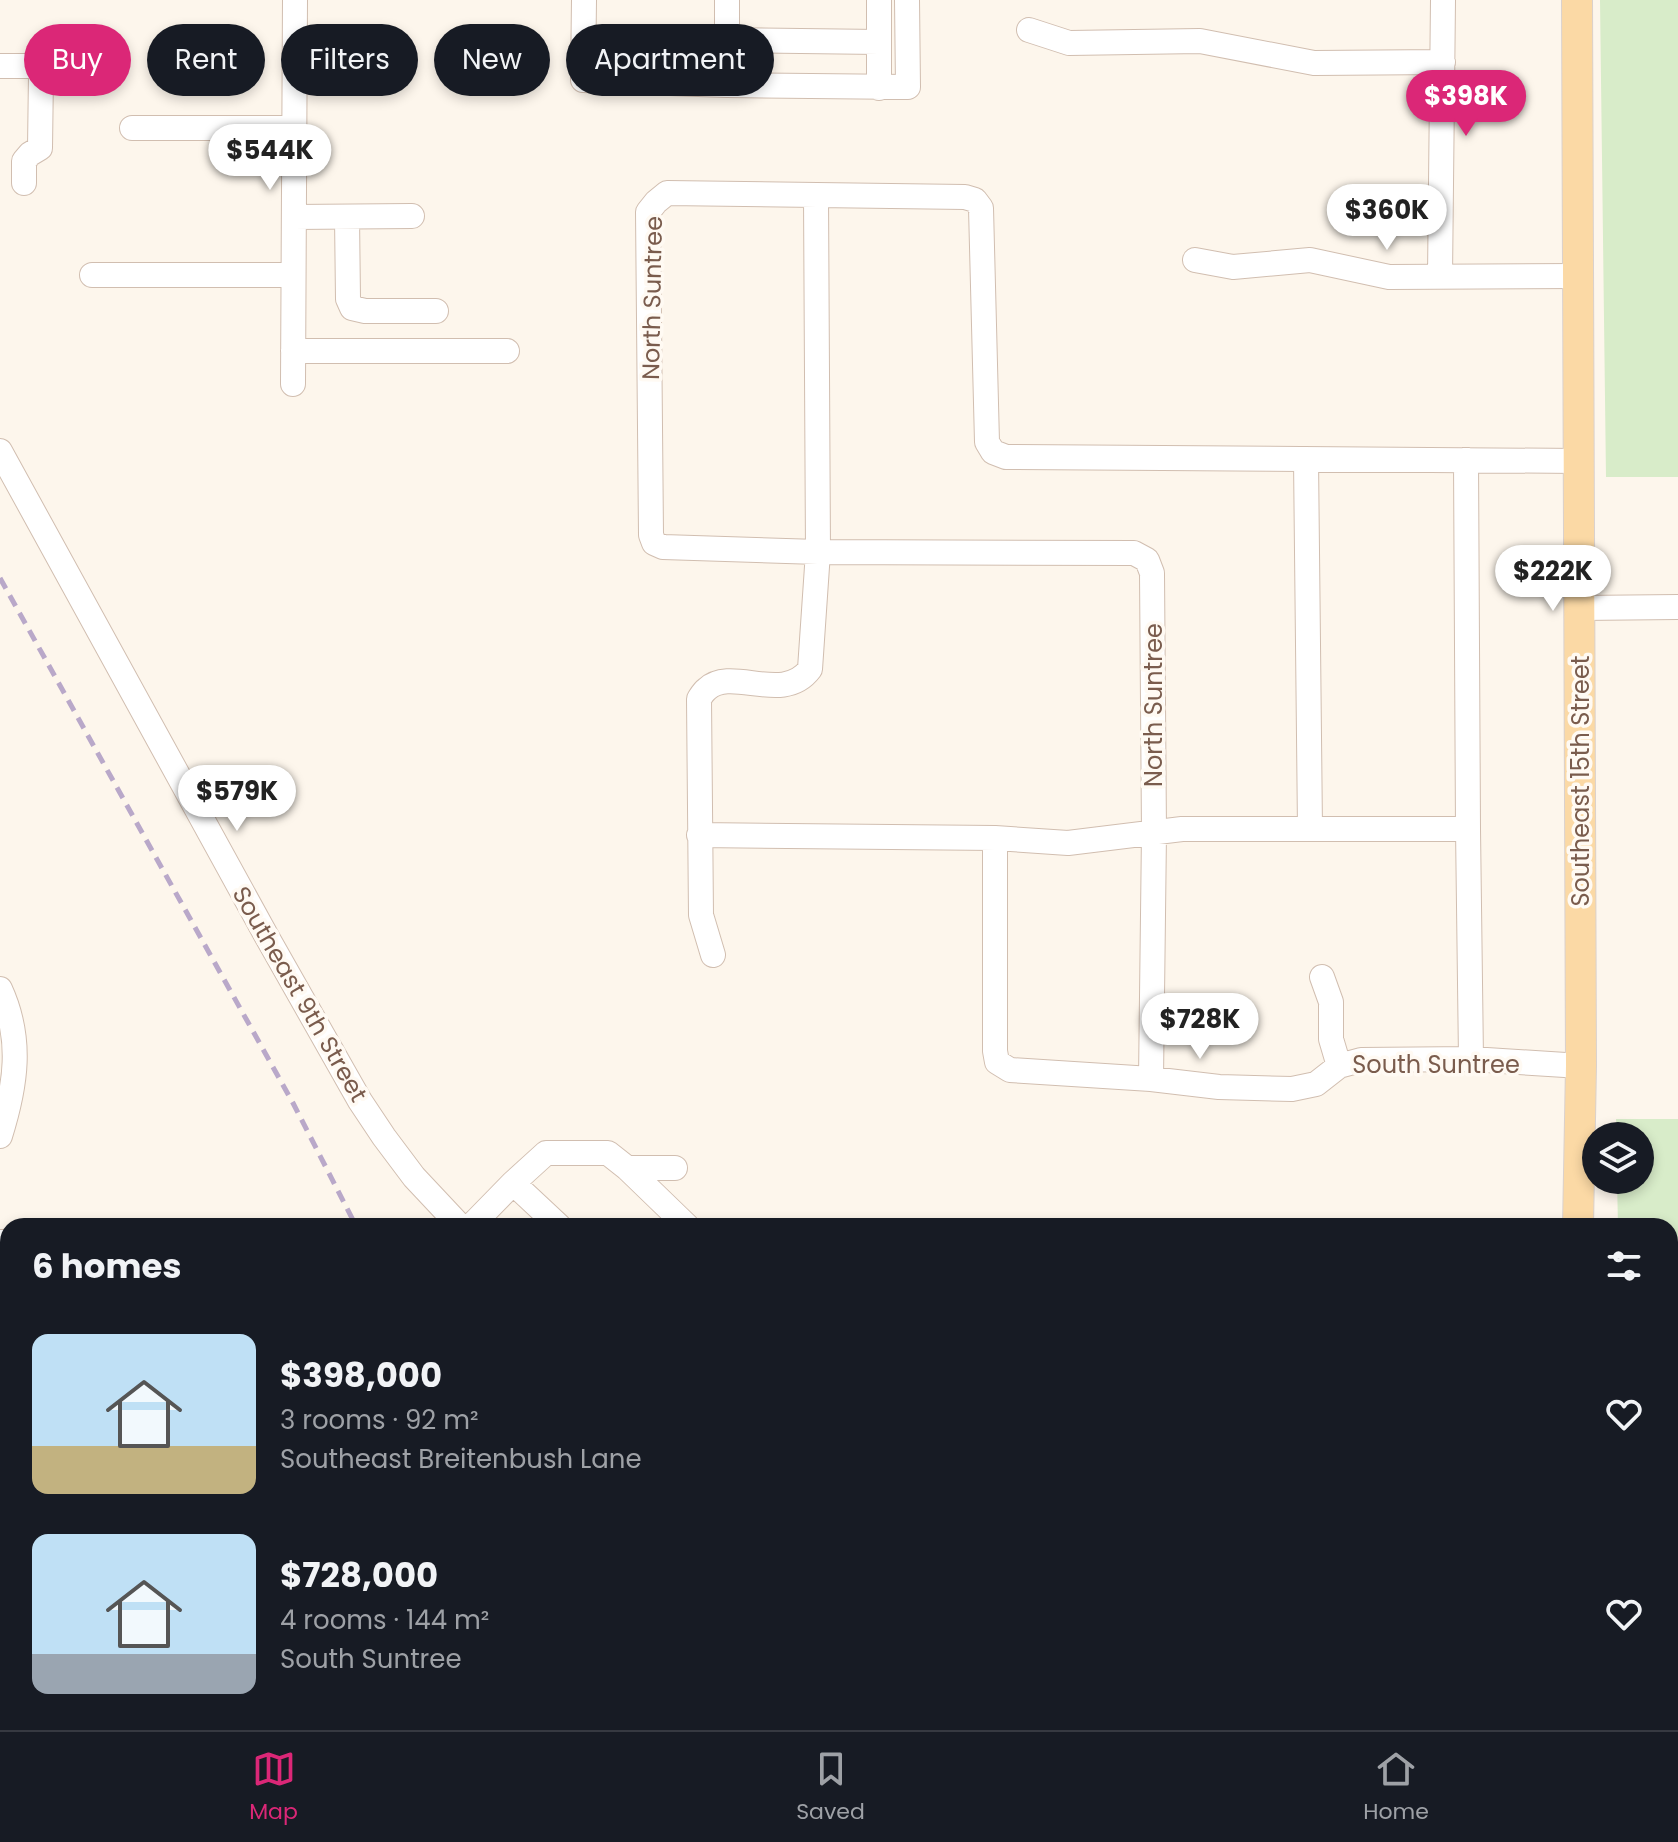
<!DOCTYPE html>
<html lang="en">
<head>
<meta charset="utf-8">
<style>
  body { margin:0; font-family:Poppins,sans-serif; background:#20242c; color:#f1f3f6; height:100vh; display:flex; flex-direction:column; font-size:30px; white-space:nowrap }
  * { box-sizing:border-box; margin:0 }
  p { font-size:26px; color:#9ea1a6 }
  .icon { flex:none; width:44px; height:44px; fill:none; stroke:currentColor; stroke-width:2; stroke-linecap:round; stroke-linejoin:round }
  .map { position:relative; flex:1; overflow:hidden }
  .sheet { position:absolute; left:0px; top:1218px; width:1678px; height:512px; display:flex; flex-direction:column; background:#171b24; border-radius:24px 24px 0 0; box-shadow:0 4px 12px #0003 }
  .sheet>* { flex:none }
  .guide { position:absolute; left:24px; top:24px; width:800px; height:72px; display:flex; gap:16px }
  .buttons { position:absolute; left:1582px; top:1122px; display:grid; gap:16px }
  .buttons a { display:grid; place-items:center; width:72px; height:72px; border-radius:50%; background:#171b24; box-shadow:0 4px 12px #0003; font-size:40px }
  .price { position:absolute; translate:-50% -68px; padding:0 18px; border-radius:28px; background:#fff; color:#222; font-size:26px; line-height:52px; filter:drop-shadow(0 2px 4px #0008) }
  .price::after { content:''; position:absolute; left:50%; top:48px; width:24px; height:18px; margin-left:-12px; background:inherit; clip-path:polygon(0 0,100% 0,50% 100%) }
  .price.on { background:#db2777; color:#fff }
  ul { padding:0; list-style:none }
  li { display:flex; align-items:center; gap:24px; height:200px; padding:0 32px }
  li span { display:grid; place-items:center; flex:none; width:224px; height:160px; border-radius:16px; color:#555 }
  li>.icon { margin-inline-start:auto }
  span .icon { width:96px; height:96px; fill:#fffc; stroke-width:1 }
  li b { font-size:34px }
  h2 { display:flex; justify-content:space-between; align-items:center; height:96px; padding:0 32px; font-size:34px }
  .pill { padding:0 28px; border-radius:36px; background:#171b24; box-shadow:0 4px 12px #0003; font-size:28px; line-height:72px }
  .pill.on { background:#db2777; color:#fff }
  .tab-bar { display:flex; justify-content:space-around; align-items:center; height:112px; border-top:2px solid #363941; background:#171b24; font-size:22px; color:#9ea1a6 }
  .tab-bar a { display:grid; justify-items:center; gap:4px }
  .tab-bar .on { color:#db2777 }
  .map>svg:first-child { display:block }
</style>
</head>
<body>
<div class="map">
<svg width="1678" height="1730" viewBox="0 0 1678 1730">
  <rect width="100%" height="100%" fill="#fdf6ec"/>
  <path fill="#d8ecc9" d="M1600,0H1678V477H1606Z
    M1616,1119H1678V1606L1670,1603V1226H1618L1617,1180H1640V1136H1617Z"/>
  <path fill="#bfe3e8" stroke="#a5d3da" stroke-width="2" d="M117,1722H333L356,1730H148Z"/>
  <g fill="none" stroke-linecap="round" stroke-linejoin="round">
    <g stroke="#d1beb0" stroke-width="26">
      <path id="minor" d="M584,0L583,80L727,85
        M727,0V85L908,87L907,0
        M1029,30L1069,43L1200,41L1314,63L1443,62
        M726,40L879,42
        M0,66H35L41,74L40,148L30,154L24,161V183
        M879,88V0
        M132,128H294
        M294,217L412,216
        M347,217L348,299L352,308L365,311H436
        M1195,260L1233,267L1310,260L1389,277L1577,276
        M92,275H293
        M1440,276L1443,0
        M293,351H507
        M293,384L295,0
        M0,451L267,937L360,1101L384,1137L414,1177L460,1226
        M1306,459L1310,829
        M1466,460L1468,829L1471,1059
        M1580,608L1678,607
        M699,835L995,838L1068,843L1182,829H1468
        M995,838V1051L997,1062L1010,1070L1151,1079L1219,1087L1292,1089L1316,1084L1339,1066L1361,1060L1471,1059L1581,1066
        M713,955L701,915L699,699C701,696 703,692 707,689C732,666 783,705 810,669L818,552L816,197
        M1322,977L1331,1002V1039L1339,1066
        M0,989C23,1039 16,1085 0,1136
        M1151,1079L1154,833L1152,573L1147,560L1134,553L818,552L663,547L654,543L651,535L648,212L656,202L667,193L965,197L975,200L981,208L987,442L993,452L1006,457L1579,461
        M627,1168H675
        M513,1183L546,1153H608L627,1168L687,1226
        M471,1226L513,1183L559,1226
        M0,1242H8
        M0,1407H8
        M411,1722L418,1730
        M961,1722V1730
        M88,1730L90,1722"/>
    </g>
    <g stroke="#dad1cd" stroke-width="32">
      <path id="major" d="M1577,0L1581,1066L1578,1226
        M0,1607L8,1609
        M1670,1640H1678
        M1670,1665L1678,1664
        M1545,1722L1546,1730
        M1577,1730L1581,1722"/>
    </g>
    <use href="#minor" stroke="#fff" stroke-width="24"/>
    <use href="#major" stroke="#fbd9a5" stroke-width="30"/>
    <path stroke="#b9a8c9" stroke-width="5" stroke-dasharray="12 8" stroke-linecap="butt" d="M0,578L293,1103L356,1226
      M524,1722L526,1730"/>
  </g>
  <g text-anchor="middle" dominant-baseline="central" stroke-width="7" stroke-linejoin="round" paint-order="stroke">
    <g font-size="24" fill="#7a5c4d" stroke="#fffaf3">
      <text transform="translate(652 298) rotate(-89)">North Suntree</text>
      <text transform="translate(1153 705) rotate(-90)">North Suntree</text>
      <text transform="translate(1580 781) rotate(-90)">Southeast 15th Street</text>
      <text transform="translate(300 994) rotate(60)">Southeast 9th Street</text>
      <text x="1436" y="1064">South Suntree</text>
    </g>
  </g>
</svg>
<div class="buttons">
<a><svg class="icon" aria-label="layers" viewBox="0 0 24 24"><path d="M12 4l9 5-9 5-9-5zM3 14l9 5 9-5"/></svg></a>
</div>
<b class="price on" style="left:1466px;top:138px">$398K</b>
<b class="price" style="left:270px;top:192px">$544K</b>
<b class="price" style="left:1387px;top:252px">$360K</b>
<b class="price" style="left:1553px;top:613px">$222K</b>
<b class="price" style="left:237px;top:833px">$579K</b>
<b class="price" style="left:1200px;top:1061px">$728K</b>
<div class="guide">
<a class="pill on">Buy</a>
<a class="pill">Rent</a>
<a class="pill">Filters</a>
<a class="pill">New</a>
<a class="pill">Apartment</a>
</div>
<section class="sheet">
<h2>6 homes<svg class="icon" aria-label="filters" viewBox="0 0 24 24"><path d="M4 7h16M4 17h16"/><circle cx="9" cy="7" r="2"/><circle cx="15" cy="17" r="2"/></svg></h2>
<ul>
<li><span style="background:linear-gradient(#bfe0f5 70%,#c2b280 0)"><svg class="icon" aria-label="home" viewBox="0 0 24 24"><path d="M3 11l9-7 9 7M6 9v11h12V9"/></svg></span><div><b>$398,000</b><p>3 rooms · 92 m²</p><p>Southeast Breitenbush Lane</p></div><svg class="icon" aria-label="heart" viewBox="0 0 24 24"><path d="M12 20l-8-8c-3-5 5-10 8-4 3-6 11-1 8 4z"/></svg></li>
<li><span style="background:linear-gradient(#bfe0f5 75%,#9aa5b1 0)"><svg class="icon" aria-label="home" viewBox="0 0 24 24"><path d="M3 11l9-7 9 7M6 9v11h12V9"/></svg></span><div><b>$728,000</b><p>4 rooms · 144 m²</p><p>South Suntree</p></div><svg class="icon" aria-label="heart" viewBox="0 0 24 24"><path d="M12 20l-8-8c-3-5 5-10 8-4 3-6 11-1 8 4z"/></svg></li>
</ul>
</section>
</div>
<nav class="tab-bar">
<a class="on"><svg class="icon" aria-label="map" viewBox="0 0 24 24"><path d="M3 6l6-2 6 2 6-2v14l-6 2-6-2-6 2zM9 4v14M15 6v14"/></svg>Map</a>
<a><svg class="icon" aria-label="saved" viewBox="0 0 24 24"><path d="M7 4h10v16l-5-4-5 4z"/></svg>Saved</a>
<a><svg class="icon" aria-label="home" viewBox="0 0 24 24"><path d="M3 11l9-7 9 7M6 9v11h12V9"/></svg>Home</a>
</nav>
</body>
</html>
